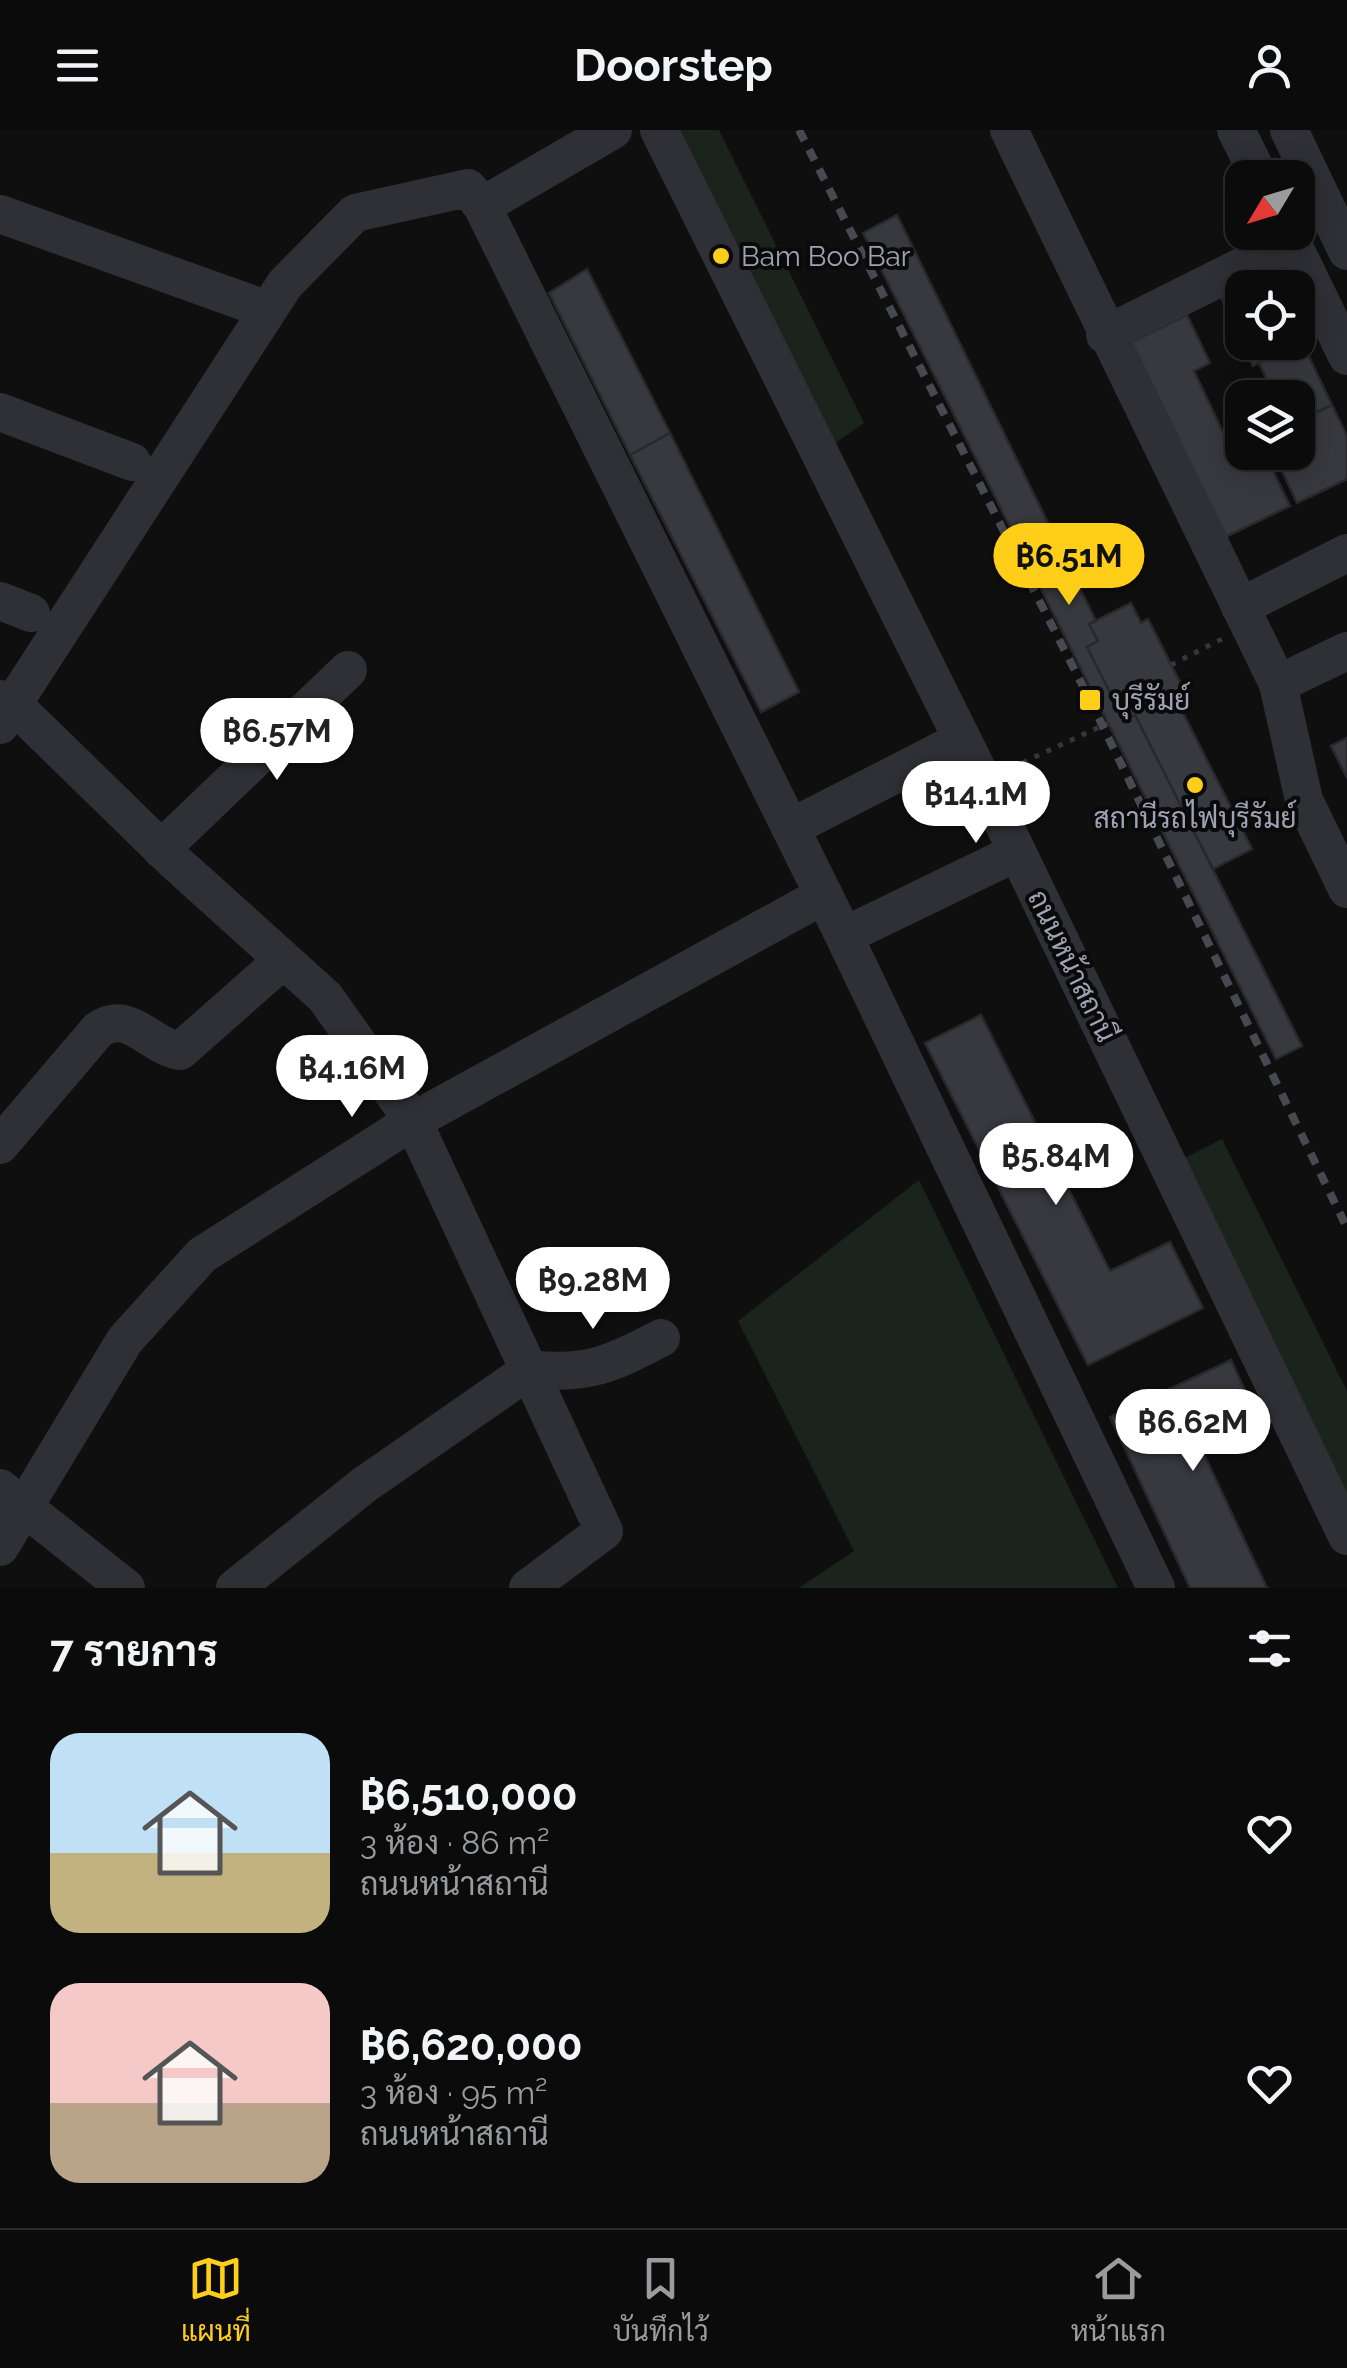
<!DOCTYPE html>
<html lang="th">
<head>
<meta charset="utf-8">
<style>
  body { margin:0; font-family:Raleway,Sarabun,sans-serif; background:#141415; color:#f1f3f6; height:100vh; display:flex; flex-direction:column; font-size:38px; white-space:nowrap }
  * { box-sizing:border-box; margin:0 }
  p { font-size:32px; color:#9a9b9d }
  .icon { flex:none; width:55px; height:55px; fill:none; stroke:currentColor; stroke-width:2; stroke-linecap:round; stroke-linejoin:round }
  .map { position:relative; height:1458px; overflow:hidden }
  .side { display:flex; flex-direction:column; background:#0b0b0c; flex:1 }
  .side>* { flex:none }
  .needle { width:65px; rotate:232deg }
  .tools { position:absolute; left:1225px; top:30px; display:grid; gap:20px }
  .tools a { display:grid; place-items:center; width:90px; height:90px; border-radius:20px; background:#0b0b0c; box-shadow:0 5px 25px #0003,0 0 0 2px #2b2b2d; font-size:50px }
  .price { position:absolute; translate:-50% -85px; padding:0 22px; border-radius:35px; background:#fff; color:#222; font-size:32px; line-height:65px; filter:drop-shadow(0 2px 5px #0008) }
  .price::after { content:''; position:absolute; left:50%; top:60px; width:30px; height:22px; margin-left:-15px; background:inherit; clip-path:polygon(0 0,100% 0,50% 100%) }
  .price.selected { background:#fece18; color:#111 }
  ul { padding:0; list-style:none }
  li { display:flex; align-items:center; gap:30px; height:250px; padding:0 50px }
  li span { display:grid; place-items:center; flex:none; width:280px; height:200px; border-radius:30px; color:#555 }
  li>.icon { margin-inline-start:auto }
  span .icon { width:120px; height:120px; fill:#fffc; stroke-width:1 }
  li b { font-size:42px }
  h2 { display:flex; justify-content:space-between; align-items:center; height:120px; padding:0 50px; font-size:42px }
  header { display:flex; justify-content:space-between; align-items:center; height:130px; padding:0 50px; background:#0b0b0c; font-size:45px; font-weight:700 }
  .dock { display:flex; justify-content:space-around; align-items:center; height:140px; border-top:2px solid #2b2b2d; background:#0b0b0c; font-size:28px; color:#9a9b9d }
  .dock a { display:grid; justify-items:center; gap:5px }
  .dock .selected { color:#fece18 }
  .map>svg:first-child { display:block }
</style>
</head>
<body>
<header><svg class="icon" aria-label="menu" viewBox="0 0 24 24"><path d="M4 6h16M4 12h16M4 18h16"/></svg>Doorstep<svg class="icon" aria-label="person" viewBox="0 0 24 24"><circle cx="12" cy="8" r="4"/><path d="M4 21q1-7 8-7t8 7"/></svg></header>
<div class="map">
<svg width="1347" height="1458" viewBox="0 0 1347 1458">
  <rect width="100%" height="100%" fill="#0f0f10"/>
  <path fill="#1b231d" d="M658,0H719L864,293L819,324Z
    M1222,1009L1347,1261V1406L1169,1036Z
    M919,1050L1118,1458H799L854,1421L738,1191Z"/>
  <path fill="#38393e" stroke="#29282c" stroke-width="2.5" d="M897,85L1096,491L1089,494L1098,511L1087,517L1124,590L1135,585L1302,916L1276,929L863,103Z
    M1266,138L1275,158H1242V212H1298V203L1302,212L1253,236L1219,163Z
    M587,139L670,303L630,325L549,163Z
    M1187,185L1210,233L1194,241L1233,323L1242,319L1264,322L1290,376L1219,410L1125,215Z
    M1302,212L1332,275L1298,291V268H1275L1259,233Z
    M1332,275L1347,306V349L1297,373L1273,322H1298V291Z
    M670,303L799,562L761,582L630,325Z
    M1131,473L1141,493L1148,489L1183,558L1173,563L1252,719L1213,739L1135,585L1124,590L1087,517L1098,511L1089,494Z
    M1347,608V648L1331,616Z
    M981,885L1110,1141L1170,1112L1203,1178L1088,1235L925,913Z
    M1231,1230L1259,1291L1201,1318L1267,1458H1190L1110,1287Z"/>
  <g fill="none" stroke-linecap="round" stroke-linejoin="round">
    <path stroke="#35363c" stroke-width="5" stroke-dasharray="5 8" stroke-linecap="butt" d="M1171,535L1222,509
      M1011,638L1108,593"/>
    <path stroke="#2f3035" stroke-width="38" d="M613,0L482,76L844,806L1156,1458
      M659,0L983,651L1347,1406
      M1009,0L1278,554L1304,670L1347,759
      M1236,0L1260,48
      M1289,0L1347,121
      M0,84L251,174
      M1287,102L1347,226
      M1105,205L1291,112
      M0,282L132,332
      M0,471L31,483
      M1240,477L1347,423
      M1278,554L1347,521
      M0,569L13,574L285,154L355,83L468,58L482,76
      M0,595L13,574L174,731L325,867L413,991L604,1401L528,1458
      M790,698L962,610
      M161,719L348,540
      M844,806L1017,722
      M0,1015L98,900C129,878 149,916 180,921L282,831
      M0,1358L126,1458
      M0,1417L125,1210L202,1125L413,991L824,765
      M235,1458L364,1355L531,1239C587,1246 613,1233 661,1208"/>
    <path stroke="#484950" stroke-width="8" stroke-dasharray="12 10" stroke-linecap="butt" d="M799,0L1090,570L1347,1098"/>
  </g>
  <g fill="#fece18" stroke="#0a0a0b" stroke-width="4">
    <circle cx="721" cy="126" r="10"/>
    <rect x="1078" y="558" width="24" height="24" rx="5"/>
    <circle cx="1195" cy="655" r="10"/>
  </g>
  <g text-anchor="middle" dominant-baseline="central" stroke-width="8" stroke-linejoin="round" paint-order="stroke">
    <g font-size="28" fill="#9ea2b2" stroke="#0a0a0b" text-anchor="start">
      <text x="741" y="126">Bam Boo Bar</text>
      <text x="1112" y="570">บุรีรัมย์</text>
      <text x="1195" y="688" text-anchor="middle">สถานีรถไฟบุรีรัมย์</text>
    </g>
    <g font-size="28" fill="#9ea2b2" stroke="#0a0a0b">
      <text transform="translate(1072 836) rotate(64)">ถนนหน้าสถานี</text>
    </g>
  </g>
</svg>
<div class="tools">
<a><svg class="needle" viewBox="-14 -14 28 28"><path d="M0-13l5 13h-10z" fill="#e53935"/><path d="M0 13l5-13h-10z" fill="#9a9b9d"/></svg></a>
<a><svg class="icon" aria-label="locate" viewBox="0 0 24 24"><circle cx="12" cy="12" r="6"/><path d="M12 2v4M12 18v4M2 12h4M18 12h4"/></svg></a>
<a><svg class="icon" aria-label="layers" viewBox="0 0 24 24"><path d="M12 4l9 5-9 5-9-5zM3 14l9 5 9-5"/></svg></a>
</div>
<b class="price selected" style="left:1069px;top:478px">฿6.51M</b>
<b class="price" style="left:277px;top:653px">฿6.57M</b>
<b class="price" style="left:976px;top:716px">฿14.1M</b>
<b class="price" style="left:352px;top:990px">฿4.16M</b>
<b class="price" style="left:1056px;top:1078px">฿5.84M</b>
<b class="price" style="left:593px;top:1202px">฿9.28M</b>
<b class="price" style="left:1193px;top:1344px">฿6.62M</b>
</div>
<section class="side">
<h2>7 รายการ<svg class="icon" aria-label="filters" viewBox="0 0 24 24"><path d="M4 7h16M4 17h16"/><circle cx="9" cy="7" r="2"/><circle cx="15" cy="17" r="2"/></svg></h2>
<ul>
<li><span style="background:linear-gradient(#bfe0f5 60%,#c2b280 0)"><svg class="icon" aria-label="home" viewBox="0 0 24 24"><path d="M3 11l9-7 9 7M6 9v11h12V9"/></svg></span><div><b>฿6,510,000</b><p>3 ห้อง · 86 m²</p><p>ถนนหน้าสถานี</p></div><svg class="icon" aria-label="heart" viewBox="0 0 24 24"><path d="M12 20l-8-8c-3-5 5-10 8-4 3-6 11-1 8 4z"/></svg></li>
<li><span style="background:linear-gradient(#f6c9c9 60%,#b9a48a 0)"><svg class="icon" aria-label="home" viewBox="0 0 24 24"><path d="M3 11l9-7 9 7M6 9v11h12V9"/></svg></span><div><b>฿6,620,000</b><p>3 ห้อง · 95 m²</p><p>ถนนหน้าสถานี</p></div><svg class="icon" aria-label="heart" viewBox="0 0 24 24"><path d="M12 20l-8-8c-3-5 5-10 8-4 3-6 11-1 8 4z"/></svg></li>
</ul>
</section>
<nav class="dock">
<a class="selected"><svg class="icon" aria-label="map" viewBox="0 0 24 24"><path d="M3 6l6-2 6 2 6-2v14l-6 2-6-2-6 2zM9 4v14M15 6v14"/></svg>แผนที่</a>
<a><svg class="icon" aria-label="saved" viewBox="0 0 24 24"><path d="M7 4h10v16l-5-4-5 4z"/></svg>บันทึกไว้</a>
<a><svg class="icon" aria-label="home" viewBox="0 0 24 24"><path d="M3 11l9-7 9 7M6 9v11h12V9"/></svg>หน้าแรก</a>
</nav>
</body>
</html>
